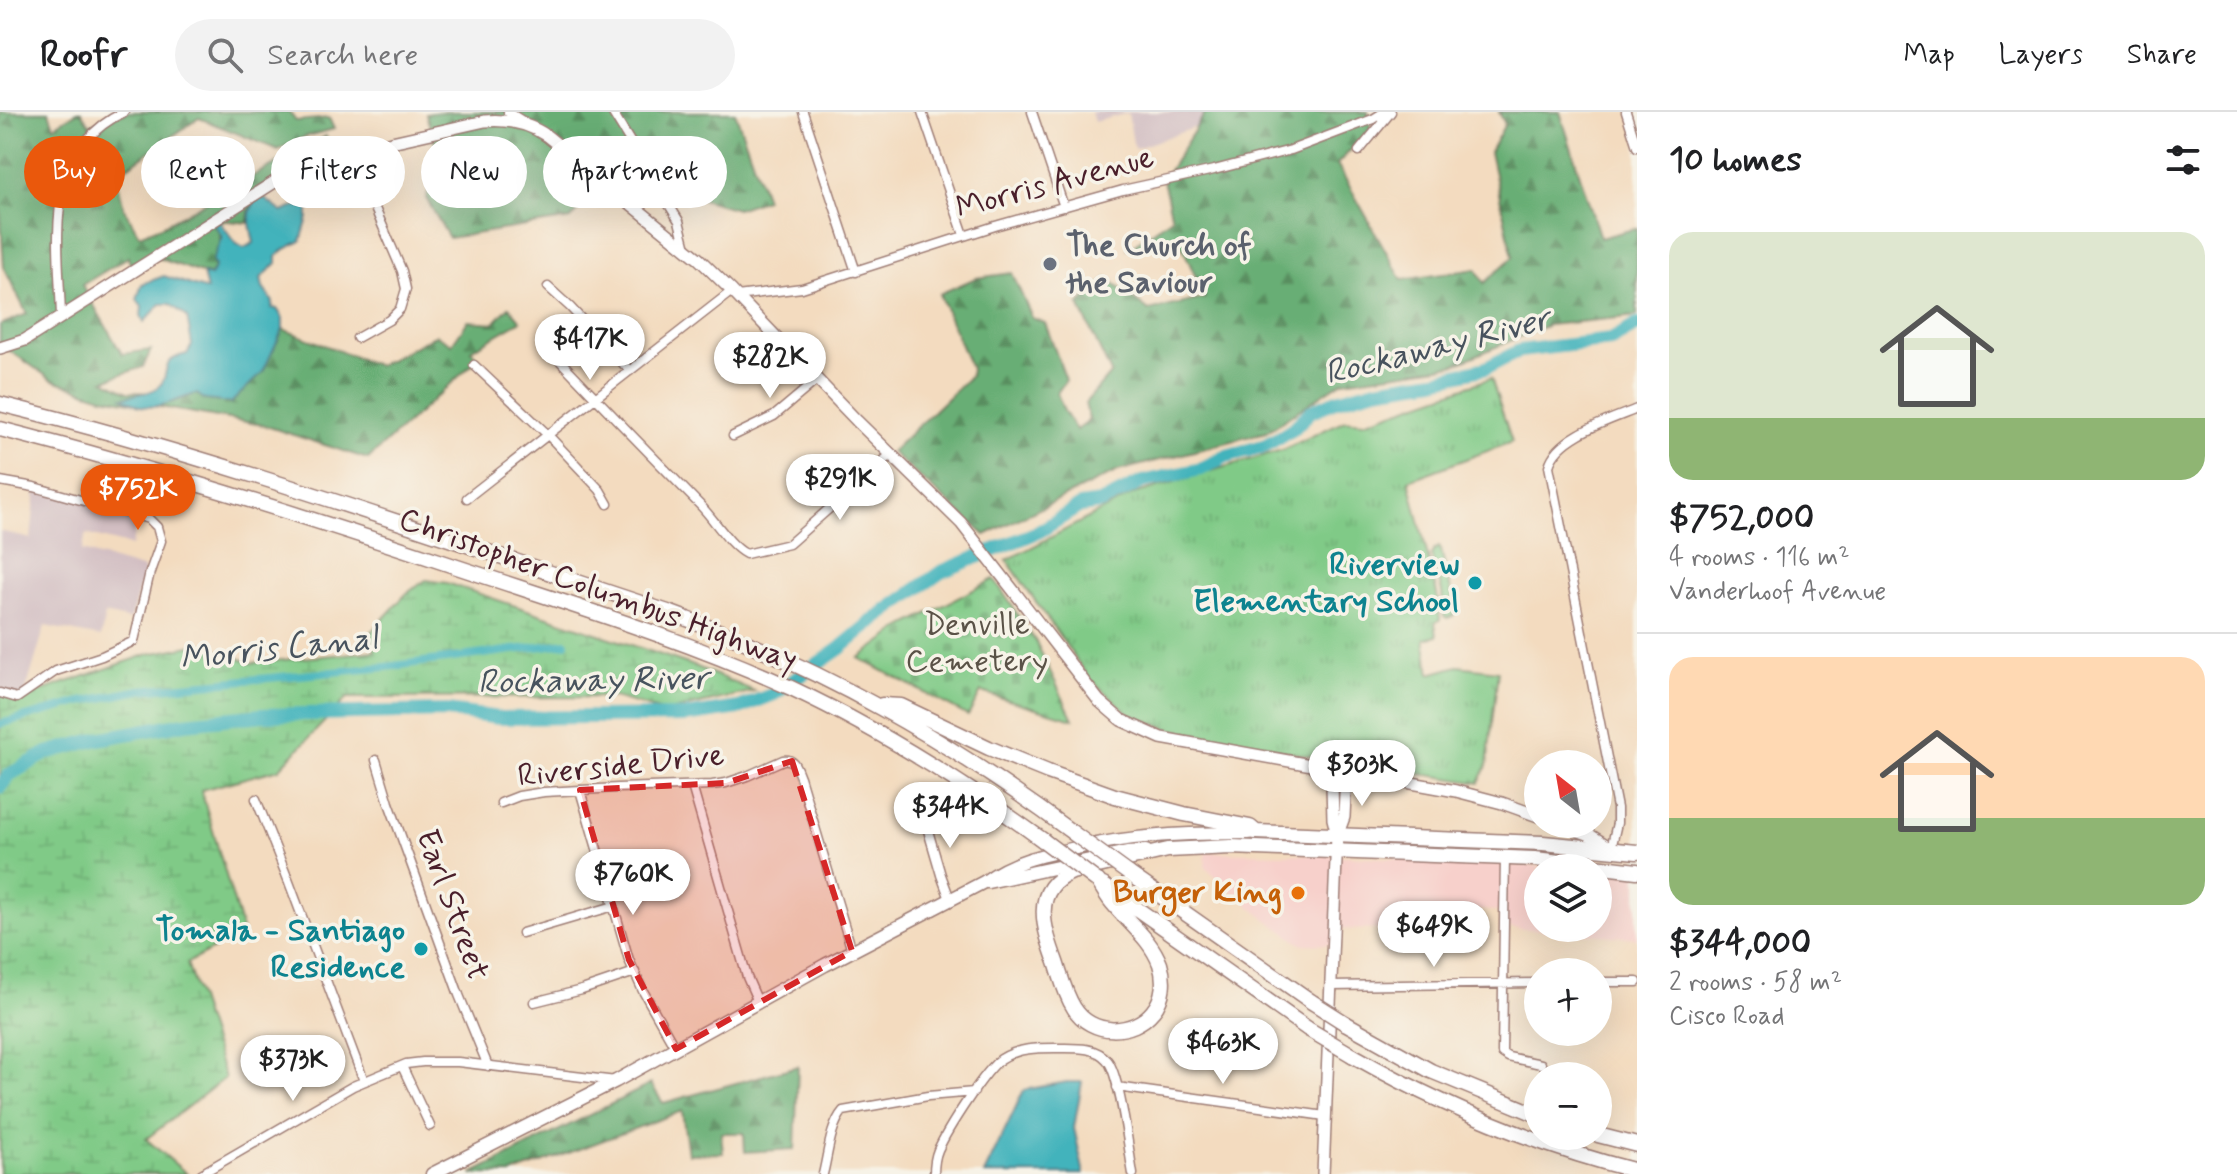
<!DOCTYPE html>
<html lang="en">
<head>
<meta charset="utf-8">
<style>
  body { margin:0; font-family:Mynerve,sans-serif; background:#f2f2f2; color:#202124; height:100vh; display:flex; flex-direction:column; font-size:30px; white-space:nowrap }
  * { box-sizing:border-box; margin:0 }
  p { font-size:26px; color:#757577 }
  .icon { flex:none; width:44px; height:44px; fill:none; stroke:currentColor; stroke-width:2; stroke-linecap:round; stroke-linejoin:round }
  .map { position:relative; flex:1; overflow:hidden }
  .details { display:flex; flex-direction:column; background:#fff; width:600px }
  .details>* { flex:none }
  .top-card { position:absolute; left:24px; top:24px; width:760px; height:72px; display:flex; gap:16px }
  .needle { width:52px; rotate:329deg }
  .fabs { position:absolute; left:1524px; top:638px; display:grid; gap:16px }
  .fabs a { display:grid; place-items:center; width:88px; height:88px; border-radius:50%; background:#fff; box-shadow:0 8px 32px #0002; font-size:40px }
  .price { position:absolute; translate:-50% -68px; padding:0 18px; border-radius:28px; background:#fff; color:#222; font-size:26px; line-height:52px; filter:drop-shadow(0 2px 4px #0008) }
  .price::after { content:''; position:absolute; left:50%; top:48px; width:24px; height:18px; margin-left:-12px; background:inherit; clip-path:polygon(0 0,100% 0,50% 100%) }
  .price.selected { background:#ea580c; color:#fff }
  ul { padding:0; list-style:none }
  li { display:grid; align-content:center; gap:16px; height:424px; padding:0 32px }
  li+li { border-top:2px solid #e0e0e0 }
  li span { display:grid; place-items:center; height:248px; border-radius:24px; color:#555 }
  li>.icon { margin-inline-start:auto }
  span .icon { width:144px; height:144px; fill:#fffc; stroke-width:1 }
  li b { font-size:34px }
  h2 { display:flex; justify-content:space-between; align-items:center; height:96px; padding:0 32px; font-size:34px }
  .pill { padding:0 28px; border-radius:36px; background:#fff; box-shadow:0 8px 32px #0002; font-size:28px; line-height:72px }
  .pill.selected { background:#ea580c; color:#fff }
  header { display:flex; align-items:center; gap:48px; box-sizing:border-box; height:112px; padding:0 40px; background:#fff; border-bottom:2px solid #e0e0e0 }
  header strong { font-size:38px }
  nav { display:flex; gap:44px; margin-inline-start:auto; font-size:28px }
  .search { width:560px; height:72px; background:#f2f2f2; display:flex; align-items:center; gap:20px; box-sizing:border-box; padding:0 28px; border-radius:44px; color:#757577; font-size:30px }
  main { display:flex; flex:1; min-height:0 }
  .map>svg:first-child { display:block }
</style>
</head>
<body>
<header>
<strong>Roofr</strong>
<div class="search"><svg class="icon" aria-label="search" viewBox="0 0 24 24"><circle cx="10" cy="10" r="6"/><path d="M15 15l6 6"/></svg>Search here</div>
<nav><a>Map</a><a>Layers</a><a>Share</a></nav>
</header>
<main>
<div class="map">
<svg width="1637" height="1062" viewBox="0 0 1637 1062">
  <defs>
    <pattern id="forest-firs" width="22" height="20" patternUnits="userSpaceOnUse" patternTransform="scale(2)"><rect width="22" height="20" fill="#68ae74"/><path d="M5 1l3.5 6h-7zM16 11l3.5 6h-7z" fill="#588d5f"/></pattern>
    <pattern id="wetland-marsh" width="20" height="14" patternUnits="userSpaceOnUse" patternTransform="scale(2)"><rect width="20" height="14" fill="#80ca87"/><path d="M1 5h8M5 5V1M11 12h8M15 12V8" fill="none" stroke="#70ad75"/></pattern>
    <pattern id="cemetery-stones" width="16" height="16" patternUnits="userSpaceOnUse" patternTransform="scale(2)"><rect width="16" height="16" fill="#80ca87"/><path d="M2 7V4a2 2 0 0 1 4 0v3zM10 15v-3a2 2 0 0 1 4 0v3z" fill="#70ad75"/></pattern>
    <pattern id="park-tufts" width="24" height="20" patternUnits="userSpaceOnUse" patternTransform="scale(2)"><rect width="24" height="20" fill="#80ca87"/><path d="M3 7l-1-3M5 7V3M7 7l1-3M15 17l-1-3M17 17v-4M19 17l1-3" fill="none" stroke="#70ad75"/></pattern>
  </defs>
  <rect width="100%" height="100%" fill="#f7f3e8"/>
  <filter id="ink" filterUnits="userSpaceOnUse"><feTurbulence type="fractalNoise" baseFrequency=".0125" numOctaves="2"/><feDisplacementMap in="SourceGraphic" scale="16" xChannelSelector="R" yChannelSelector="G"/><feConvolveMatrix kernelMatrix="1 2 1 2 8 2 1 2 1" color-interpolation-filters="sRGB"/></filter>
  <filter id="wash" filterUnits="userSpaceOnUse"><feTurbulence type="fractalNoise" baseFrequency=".006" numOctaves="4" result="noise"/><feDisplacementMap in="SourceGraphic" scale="32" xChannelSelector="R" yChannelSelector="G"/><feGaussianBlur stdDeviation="1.8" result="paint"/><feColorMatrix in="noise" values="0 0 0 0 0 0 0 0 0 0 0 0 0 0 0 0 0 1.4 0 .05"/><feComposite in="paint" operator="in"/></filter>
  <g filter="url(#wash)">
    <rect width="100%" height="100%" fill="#f3dbbf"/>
    <path fill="#f7d0cb" d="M1206,740L1328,743L1574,756H1538V816H1598V758L1637,762V826L1502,815L1500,799L1440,797L1439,819L1336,817L1335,833L1301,832L1255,799L1205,755Z"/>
    <path fill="#d2bec2" d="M1091,0H1206L1196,15L1134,37L1128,1L1094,10Z
      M36,376L140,403L131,434L86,422L82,439L145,457L130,508L105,502L101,525L45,514L24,585L0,583V419L31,427Z"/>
    <path fill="url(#forest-firs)" stroke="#596650" stroke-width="2" d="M0,0H49L54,14L77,0H81L90,13L126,0H289L296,9L329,6L334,17L304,25L278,38L199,6L126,56L118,71L124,96L139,123L164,113L326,24L331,54L299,76L273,69L250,94L248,111L218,108C223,128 220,145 210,164L152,144L130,152L128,145L82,173L122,242L151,238L143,255L104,268L128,280L160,281L270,212L378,254L436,223L452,232L468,209L494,211L509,195L521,209L471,238L478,247L368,347L263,313L103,285L87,280L51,267L0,232V213L27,202L4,156L0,93Z
      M440,0H735L766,87L737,97L659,75L639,88L608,64L571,107L449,126L426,86L440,49L426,2Z
      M1206,0H1368L1371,17L1337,52L1402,168L1476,157L1484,171L1513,145L1490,40L1505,12L1499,0H1560L1600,126L1637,116V204L1548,213L1453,253L1343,269L1266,320L1118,359L985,423L891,340L970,264L971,257L939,182L976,166L1012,161L1032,206L1045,211L1066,268L1057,281L1064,299L1076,318L1089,308L1085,291L1111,261L1079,193L1107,166L1149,199L1205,186L1182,134L1129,136L1172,106L1163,68Z
      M798,954L795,1037L745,1040L744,1021H721L723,1041L688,1042L682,999L512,1062H472L651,972L663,991Z"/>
    <path fill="url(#wetland-marsh)" stroke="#657459" stroke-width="2" d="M426,468L447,471L697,555L754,579L666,600L614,585L347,586L279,657L201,678L243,821L187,851L225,966L146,1027L187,1062H0V583L24,585L149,542L201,532L251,551L375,539L371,520L407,481Z"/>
    <path fill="url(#cemetery-stones)" stroke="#657459" stroke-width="2" d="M994,467L1036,530L1073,607L981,580L968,604L859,546L902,515Z"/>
    <path fill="url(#park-tufts)" stroke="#657459" stroke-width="2" d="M1491,266L1512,330L1409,368L1437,482L1440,507L1435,511L1437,524L1424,527L1430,562L1458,554L1498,559L1487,654L1479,671L1325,647L1169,617L1129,602L1089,566L1007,448L1134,382L1285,337L1345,308L1364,310Z
      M1439,435L1441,438L1456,499L1453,504L1447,506L1444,504L1442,480L1431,443L1434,438Z"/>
    <path fill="#43b3bc" stroke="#466974" stroke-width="2" d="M260,83L282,100L297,94L308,96V106L301,129L285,137L277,144V151L261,166L263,176L273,190L272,196L277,197L283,206V217L263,260L231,291L205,288L197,282C179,286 160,298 140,294C135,293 128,288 123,285C133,283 147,282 155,277C175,265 154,249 187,242L192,233L187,205L170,192H161L144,210L141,203L142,195L137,188L142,172L164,164L207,178L203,162L210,164L215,154L212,149L222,124L214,113L218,108L237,132L244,136L254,131C250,110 244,101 260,83Z
      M1067,970H1082L1074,1016L1084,1062H984L1024,978Z"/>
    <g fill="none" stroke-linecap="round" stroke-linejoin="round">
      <path stroke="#43b3bc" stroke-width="8" d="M0,612L77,591L140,578L386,555L566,531"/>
      <path stroke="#43b3bc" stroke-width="14" d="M0,675L9,663L47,641L98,627L185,611L262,603L447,599L499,606L685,604L739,596L774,582L839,537L875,507L941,460L1040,419L1080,394L1100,391L1142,370L1201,357L1226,344L1264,334L1292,318L1310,300L1337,288L1376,277L1435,268L1486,256L1519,239L1611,228L1637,213"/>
    </g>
  </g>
  <g filter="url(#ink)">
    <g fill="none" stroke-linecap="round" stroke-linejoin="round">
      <g stroke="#9e7d75" stroke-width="11">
        <path id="street" d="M508,0L524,10
          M612,0L679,109L686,136
          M803,0L856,160
          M922,0L964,123
          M1032,0L1064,95
          M1626,0L1637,35
          M355,38L374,94L402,159L406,177L400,197L389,208L357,226
          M1359,39L1391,0
          M548,175L570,195L630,259
          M737,184L802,176L995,114L1123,78L1214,58L1291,38L1373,7L1384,0
          M61,205C59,129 41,40 124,0
          M549,237C599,290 649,341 700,393C715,408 728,432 746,442L789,432L891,342
          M474,253L548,323L600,378L608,392
          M733,324L774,304L818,267
          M0,369L34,375L149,407L157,415L161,429L150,460L134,529L102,544L56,559L17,586L0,581
          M467,386L732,179
          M376,648L389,691L459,883L488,954
          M692,674L747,865L758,890
          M580,678L629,848L643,879L676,937
          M256,687L289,770L364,969
          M501,691L519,684L544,680L618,676L712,673L726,671L747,664L783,648C795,646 796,656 800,665L852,839
          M922,698L941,763L950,787
          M1611,737L1617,711V696L1549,354C1557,324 1610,308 1637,297
          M1505,745L1502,941L1508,945L1541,952
          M522,821L614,794
          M1598,870H1637
          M1331,874L1538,871
          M534,890L582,878L635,860
          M402,954L430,1014
          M1117,975L1325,1004
          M201,1062L353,974L406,952L423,950H458L616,969
          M823,1062C828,1043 830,1014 843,999L928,984L974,980
          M934,1062C934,1054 935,1045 938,1038C947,1018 985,958 1001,947C1019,935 1041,936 1061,936C1077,936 1096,935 1107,948C1120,962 1129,1040 1133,1062"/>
      </g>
      <g stroke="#9e7d75" stroke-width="14">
        <path id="secondary" d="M0,236L25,228L276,69L329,44L485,9C508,7 528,11 547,24L699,147L732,179L857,309L961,411L1099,589L1121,608L1161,626L1456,679L1502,691L1538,704
          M1316,656L1327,664L1332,673L1333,707L1337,723
          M1560,712L1588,722L1611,736
          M1323,1062L1337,724L1344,705L1346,660"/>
      </g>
      <g stroke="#9e7d75" stroke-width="15">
        <path id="primary" d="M988,770L1127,740L1146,739
          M432,1062L616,969L825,853L984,770C1012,749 1042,743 1076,736C1133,723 1189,721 1248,721L1256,720"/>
      </g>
      <g stroke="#9e7d75" stroke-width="17">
        <path id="highway" d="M0,292C228,348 448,428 671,501C820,555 947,627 1073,721
          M0,317C150,355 298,402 445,451C561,490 680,525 791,576C881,618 964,671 1044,729
          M882,593L901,594L989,636L1048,660L1115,684L1184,702L1250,715L1256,720L1543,731L1637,740
          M1128,761L1312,890
          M1098,769C1103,777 1108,787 1115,794C1131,813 1151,828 1160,852C1165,867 1164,886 1153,899C1133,924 1091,924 1074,896C1065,882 1061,865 1056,850C1044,817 1030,777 1072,760L1168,738L1231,735L1535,747L1637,759
          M1103,773L1308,917
          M1345,911L1431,959L1538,1003
          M1352,943C1442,994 1537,1034 1637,1059
          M1598,1023L1637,1033"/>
      </g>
      <use href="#street" stroke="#fff" stroke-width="8"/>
      <use href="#secondary" stroke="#fff" stroke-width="11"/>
      <use href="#primary" stroke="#fff" stroke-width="12"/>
      <use href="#highway" stroke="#fff" stroke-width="14"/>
      <g stroke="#9e7d75" stroke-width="17" stroke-linecap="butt">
        <path id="highway-bridge" d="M1073,721L1128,761
          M1044,729L1096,768
          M1312,890L1345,911
          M1308,917L1352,943"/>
      </g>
      <use href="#highway-bridge" stroke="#fff" stroke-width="14"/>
    </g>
  </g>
  <path fill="#d62828" fill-opacity="0.2" stroke="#d62828" stroke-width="6" stroke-dasharray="16 10" stroke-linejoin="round" d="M792,649L852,839L676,937L629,848L580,678L726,671Z"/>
  <circle fill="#6b7280" stroke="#f7f3e8" stroke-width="3" cx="1050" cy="152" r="8"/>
  <g fill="#0f9aa8" stroke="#f7f3e8" stroke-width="3">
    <circle cx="1475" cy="471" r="8"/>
    <circle cx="421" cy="837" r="8"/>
  </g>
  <circle fill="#e8710a" stroke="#f7f3e8" stroke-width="3" cx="1298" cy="781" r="8"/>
  <g text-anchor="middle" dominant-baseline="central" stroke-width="7" stroke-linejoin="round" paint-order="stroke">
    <g font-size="32" fill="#4a1f2b" stroke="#f7f3e8">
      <text transform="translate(1055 71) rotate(-15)">Morris Avenue</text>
      <text transform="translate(598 478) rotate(20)">Christopher Columbus Highway</text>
      <text transform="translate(621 654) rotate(-6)">Riverside Drive</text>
      <text transform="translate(452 793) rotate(70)">Earl Street</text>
    </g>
    <g font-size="32" font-weight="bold" fill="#5b616d" stroke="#f7f3e8" text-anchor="start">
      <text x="1066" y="134">The Church of<tspan x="1066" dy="37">the Saviour</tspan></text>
    </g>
    <g font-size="32" font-weight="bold" fill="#0d838f" stroke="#f7f3e8" text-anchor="end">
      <text x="1459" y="453">Riverview<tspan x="1459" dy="37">Elementary School</tspan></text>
      <text x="405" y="819">Tomala - Santiago<tspan x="405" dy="37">Residence</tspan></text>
    </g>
    <g font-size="32" fill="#5a5247" stroke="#f7f3e8">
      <text x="977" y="513">Denville<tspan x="977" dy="37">Cemetery</tspan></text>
    </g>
    <g font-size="32" font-weight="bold" fill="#c56008" stroke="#f7f3e8" text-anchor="end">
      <text x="1282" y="781">Burger King</text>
    </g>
    <g font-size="34" font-style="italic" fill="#48535e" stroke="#f7f3e8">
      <text transform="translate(1437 235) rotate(-14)">Rockaway River</text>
      <text transform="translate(279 537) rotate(-6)">Morris Canal</text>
      <text transform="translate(593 569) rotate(-1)">Rockaway River</text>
    </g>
  </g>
</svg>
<div class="fabs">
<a><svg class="needle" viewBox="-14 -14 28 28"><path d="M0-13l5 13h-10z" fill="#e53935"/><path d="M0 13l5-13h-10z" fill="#757577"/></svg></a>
<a><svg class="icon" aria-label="layers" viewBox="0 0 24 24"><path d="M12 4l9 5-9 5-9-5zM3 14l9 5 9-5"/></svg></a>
<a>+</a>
<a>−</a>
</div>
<b class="price" style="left:590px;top:270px">$417K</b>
<b class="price" style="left:770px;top:288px">$282K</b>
<b class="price" style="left:840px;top:410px">$291K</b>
<b class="price selected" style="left:138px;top:420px">$752K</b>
<b class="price" style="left:1362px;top:696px">$303K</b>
<b class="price" style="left:950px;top:738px">$344K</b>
<b class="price" style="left:633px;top:805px">$760K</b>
<b class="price" style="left:1434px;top:857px">$649K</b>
<b class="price" style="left:1223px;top:974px">$463K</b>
<b class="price" style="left:293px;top:991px">$373K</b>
<div class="top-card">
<a class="pill selected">Buy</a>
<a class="pill">Rent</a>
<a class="pill">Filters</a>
<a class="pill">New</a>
<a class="pill">Apartment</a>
</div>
</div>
<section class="details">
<h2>10 homes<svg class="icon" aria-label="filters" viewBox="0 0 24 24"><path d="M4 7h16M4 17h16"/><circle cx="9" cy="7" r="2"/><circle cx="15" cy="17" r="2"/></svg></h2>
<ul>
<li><span style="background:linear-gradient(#dfe7d0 75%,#8fb573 0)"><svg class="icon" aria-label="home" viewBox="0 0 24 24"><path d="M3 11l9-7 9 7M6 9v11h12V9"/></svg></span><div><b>$752,000</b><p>4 rooms · 116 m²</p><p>Vanderhoof Avenue</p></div></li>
<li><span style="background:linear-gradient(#ffd9b3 65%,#8fb573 0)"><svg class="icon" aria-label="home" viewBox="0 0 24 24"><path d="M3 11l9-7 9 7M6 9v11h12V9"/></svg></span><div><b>$344,000</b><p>2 rooms · 58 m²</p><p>Cisco Road</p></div></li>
</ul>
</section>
</main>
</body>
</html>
